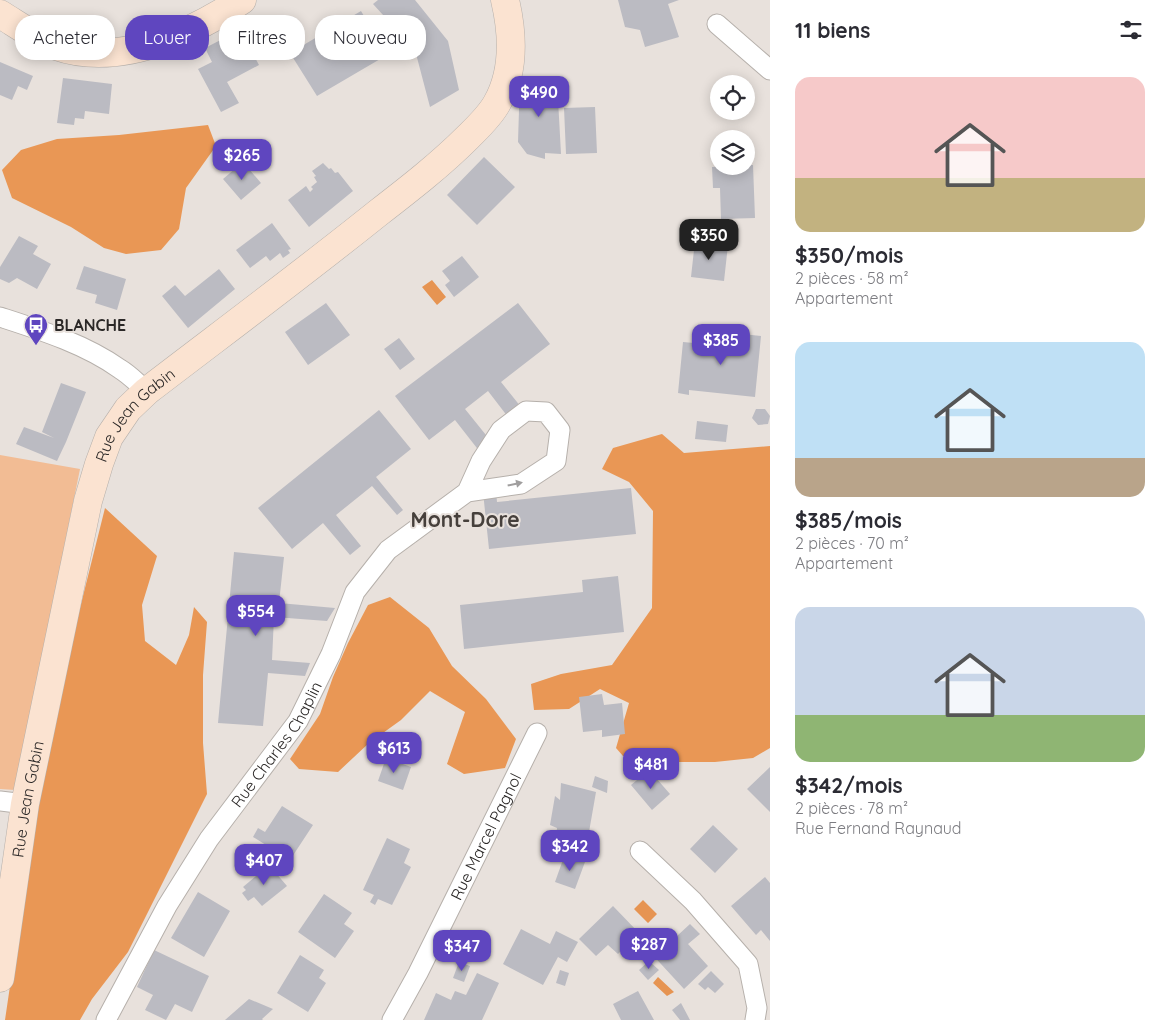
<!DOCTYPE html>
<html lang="fr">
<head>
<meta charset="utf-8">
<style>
  body { margin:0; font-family:Quicksand,sans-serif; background:#f2f2f3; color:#2b2b33; height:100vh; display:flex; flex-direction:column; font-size:19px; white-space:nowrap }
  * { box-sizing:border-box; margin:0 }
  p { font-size:16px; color:#7c7c81 }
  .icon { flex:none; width:28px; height:28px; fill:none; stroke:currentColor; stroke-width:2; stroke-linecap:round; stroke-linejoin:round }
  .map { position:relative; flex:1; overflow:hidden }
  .side { display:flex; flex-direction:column; background:#fff; width:400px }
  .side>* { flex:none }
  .banner { position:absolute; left:15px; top:15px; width:475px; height:45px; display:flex; gap:10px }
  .fabs { position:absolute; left:710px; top:75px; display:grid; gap:10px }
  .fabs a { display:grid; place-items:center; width:45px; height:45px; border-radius:50%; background:#fff; box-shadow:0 2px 12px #0003; font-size:25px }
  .price { position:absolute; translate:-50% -42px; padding:0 11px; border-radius:10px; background:#5f46bf; color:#fff; font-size:16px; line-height:32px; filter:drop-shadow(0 1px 2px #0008) }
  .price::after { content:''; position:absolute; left:50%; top:30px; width:15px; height:11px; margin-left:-8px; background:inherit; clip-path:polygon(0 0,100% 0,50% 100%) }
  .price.selected { background:#222; color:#fff }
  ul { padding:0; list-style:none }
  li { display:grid; align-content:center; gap:10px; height:265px; padding:0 25px }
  li span { display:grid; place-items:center; height:155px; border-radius:15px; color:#555 }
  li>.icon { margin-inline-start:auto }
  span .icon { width:90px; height:90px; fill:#fffc; stroke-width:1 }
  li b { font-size:21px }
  h2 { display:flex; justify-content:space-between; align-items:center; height:60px; padding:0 25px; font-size:21px }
  .pill { padding:0 18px; border-radius:20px; background:#fff; box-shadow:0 2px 12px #0003; font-size:18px; line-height:45px }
  .pill.selected { background:#5f46bf; color:#fff }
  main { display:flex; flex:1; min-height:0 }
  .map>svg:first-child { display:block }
</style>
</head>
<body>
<main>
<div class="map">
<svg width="770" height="1020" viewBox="0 0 770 1020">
  <rect width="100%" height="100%" fill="#e8e1dc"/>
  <path fill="#f2bc94" d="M0,455L80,469L15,790L0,789Z"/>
  <path fill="#e99755" d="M208,125L216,146L186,188L179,229L161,250L126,254L104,248L71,227L12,198L2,170L21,150L57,139L119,135Z
    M662,434L684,453L770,446V748L753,758L715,762H662L623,756L616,748L629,703L600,689L569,709L534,710L531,684L561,674L612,665L652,608L653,511L629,482L602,469L613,448Z
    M105,508L157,556L142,605L145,641L176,665L189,635L194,607L207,622L203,675V743L207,794L128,952L92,999L80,1020H5L30,851L56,704Z
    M390,597L429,628L452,666L486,699L516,739L505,768L464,774L447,764L465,712L430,691L401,720L369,743L338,772L299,769L290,759L320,714L333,677L348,643L368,605Z"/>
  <path fill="#e69452" d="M432,280L446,297L437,305L422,287Z
    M643,900L657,914L648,923L634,909Z
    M658,977L674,992L667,996L653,983Z"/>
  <path fill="#bbbbc2" d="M378,0H415L448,41L459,90L430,107L415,50L373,4Z
    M618,0H679L668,4L679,37L645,47L640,30L625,27Z
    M361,11L387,55L317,96L290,53Z
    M240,30L259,65L227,82L239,103L221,112L198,69L212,62L205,48Z
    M0,62L33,76L27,90L18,86L12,100L0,95Z
    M63,78L112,84L109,114L85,111L84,119L75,118L74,125L57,123Z
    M520,78L557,81L561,154L545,153V159L527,154L518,142Z
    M595,107L597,153L566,154L564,108Z
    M484,157L515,187L477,225L447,195Z
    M243,162L261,183L241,200L223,179Z
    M323,163L329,169L331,168L335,173L338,172L353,191L309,227L288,200L306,186L310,192L313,189L311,187L317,182L314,177L316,176L312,171Z
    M753,165L755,218L721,219L720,188H713L712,167Z
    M272,223L291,249L288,250L290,253L283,258L280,253L270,261L266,256L250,268L236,250Z
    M19,236L38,246L33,254L51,264L37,289L17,278L9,283L0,279V267Z
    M695,241L728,245L724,281L691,277Z
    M462,256L479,277L454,297L445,285L450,281L442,271Z
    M84,266L126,279L117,310L95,303L97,295L76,289Z
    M219,269L235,289L188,328L162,296L175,285L185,296Z
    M326,303L350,335L308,365L285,332Z
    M518,303L550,344L501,382L521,407L508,417L488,391L465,409L490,440L480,452L455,420L429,440L395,396Z
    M733,333L761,336L755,397L689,390V395L678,393L683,342L716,345L715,352H719L720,336L733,338Z
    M399,338L415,359L400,370L384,349Z
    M61,383L86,392L66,442L57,461L16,444L24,427L54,438L42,432Z
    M756,409H765L770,416L768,424L758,425L752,418Z
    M379,410L411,449L376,477L403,510L397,515L372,486L336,515L361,546L350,555L323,523L292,549L258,508Z
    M697,421L728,425L726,442L695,439Z
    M631,488L636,534L489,549L483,492L496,491L497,502Z
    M234,552L284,557L279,603L335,608L327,621L274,617L272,660L310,663L305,676L268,673L263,726L218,723Z
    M618,576L624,632L464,649L460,605L583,592L582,580Z
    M602,694L604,705L622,703L625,734L602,737V730L583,732L579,697Z
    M386,758L411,767L403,790L378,781Z
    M770,767V812L747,789Z
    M649,770L670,794L652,810L631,785Z
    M595,776L608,781L607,793L592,787Z
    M561,783L596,792L589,832L595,833L591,855L556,838L557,828L550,825L555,796L560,800Z
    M282,806L313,825L290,860L253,837L258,828L265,832Z
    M713,825L738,849L715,873L690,849Z
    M387,838L410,849L404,863L411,867L392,905L378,899L375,905L370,902L374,895L363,890Z
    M565,854L585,862L575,889L555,882Z
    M269,865L287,886L262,906L254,897L248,901L242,893L246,890L243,887Z
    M765,877L770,883V941L761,930L756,935L731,906Z
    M198,892L230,911L204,957L171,938Z
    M324,894L352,913L344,924L354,931L335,958L298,932Z
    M613,906L639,933L618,954L608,945L596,956L579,939Z
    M690,924L700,934L688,944L708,966L684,989L649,951L671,930L677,936Z
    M521,929L550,944L556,931L578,942L567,962L558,957L543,985L503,964Z
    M154,950L209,976L192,1012L175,1004L166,1020L145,1010L153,995L137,987Z
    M300,955L324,970L319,978L326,983L308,1012L277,993Z
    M649,961L659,970L648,980L639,970Z
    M459,962L470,966L464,982L453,978Z
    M560,970L569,973L565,986L556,983Z
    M711,971L724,984L715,993L708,987L705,990L698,984Z
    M477,973L499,983L482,1020H424L436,993L451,1000L455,991L466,995Z
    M638,991L654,1020H621L613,1004Z
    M249,999L273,1009L262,1019L263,1020H225Z
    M681,1003L690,1020H680L672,1010Z"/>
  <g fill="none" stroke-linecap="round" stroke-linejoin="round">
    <g stroke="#b6b0ab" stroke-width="21">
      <g id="street">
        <path d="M717,24L770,70"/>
        <path d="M0,317C40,330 85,344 120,369C130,375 138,384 147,391"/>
        <path d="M0,801L25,804"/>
        <path d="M640,851L693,901L748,964L757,1008L755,1020"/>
        <path id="s1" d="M106,1020L167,906L209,839L298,721L331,654L355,592L388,550L467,492L481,461L501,430L526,411L546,412L560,430L556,461L521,484L467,492"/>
        <path id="s2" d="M392,1020L418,973L537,733"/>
      </g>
    </g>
    <g stroke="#b6b0ab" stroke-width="29">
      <g id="secondary">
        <path d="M0,14C18,25 36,38 56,46C119,68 190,34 242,0"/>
        <path id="s3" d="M0,978L25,804L88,501L99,464L109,437L128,409L147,391C224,332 302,274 378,213C409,189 440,165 468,137C478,127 490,116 497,103C515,71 513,34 505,0"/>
      </g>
    </g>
    <use href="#street" stroke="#fff" stroke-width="19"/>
    <use href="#secondary" stroke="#fbe3d1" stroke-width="28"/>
  </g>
  <defs><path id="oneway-solid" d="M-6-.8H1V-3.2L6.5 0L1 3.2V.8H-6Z" transform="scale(1.25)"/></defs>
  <use fill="#a09e9e" href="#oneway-solid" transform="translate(515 484) rotate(-12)"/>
  <defs>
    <g id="bus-pin" transform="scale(1.25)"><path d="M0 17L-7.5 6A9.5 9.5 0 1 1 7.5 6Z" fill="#5f46bf" stroke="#e8e1dc"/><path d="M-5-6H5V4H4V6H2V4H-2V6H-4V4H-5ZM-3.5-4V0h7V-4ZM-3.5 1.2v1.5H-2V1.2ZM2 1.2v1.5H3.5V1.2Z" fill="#fff"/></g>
  </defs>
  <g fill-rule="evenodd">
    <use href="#bus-pin" x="36" y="325"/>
  </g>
  <g text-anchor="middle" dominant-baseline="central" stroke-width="4" stroke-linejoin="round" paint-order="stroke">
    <g font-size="16" font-weight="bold" fill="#2b2827" stroke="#e8e1dc" text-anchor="start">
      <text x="54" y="325">BLANCHE</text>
    </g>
    <g font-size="16" fill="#2b2827" stroke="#e8e1dc">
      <text stroke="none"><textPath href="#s3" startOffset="586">Rue Jean Gabin</textPath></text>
      <text stroke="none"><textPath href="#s1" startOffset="325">Rue Charles Chaplin</textPath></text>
      <text stroke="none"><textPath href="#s3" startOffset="181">Rue Jean Gabin</textPath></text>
      <text stroke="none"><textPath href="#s2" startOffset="206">Rue Marcel Pagnol</textPath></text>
    </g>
    <g font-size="21" font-weight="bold" fill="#46403c" stroke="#e8e1dc">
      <text x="465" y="519">Mont-Dore</text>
    </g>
  </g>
</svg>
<div class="fabs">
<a><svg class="icon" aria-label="locate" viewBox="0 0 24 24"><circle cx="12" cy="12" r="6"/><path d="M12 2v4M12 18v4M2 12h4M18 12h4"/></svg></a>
<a><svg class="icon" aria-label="layers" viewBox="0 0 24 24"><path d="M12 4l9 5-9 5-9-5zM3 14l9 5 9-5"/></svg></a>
</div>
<b class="price" style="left:539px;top:118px">$490</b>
<b class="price" style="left:242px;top:181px">$265</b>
<b class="price selected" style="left:709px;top:261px">$350</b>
<b class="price" style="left:721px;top:366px">$385</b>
<b class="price" style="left:256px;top:637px">$554</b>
<b class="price" style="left:394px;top:774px">$613</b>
<b class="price" style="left:651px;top:790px">$481</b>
<b class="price" style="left:570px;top:872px">$342</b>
<b class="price" style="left:264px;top:886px">$407</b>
<b class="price" style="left:649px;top:970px">$287</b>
<b class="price" style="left:462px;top:972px">$347</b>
<div class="banner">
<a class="pill">Acheter</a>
<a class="pill selected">Louer</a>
<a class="pill">Filtres</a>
<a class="pill">Nouveau</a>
</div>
</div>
<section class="side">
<h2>11 biens<svg class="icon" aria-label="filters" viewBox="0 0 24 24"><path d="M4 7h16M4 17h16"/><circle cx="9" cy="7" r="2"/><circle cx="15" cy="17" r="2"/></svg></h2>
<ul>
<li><span style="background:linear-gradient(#f6c9c9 65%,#c2b280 0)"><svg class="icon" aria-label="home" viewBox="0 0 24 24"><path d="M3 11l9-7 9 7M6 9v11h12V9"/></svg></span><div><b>$350/mois</b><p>2 pièces · 58 m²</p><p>Appartement</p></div></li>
<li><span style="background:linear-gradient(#bfe0f5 75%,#b9a48a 0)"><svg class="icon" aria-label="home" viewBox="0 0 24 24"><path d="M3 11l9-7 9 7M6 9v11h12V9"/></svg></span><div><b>$385/mois</b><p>2 pièces · 70 m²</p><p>Appartement</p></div></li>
<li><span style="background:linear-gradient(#c9d6e8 70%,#8fb573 0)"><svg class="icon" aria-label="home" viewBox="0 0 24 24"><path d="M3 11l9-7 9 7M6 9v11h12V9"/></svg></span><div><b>$342/mois</b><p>2 pièces · 78 m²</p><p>Rue Fernand Raynaud</p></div></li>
</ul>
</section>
</main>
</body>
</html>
